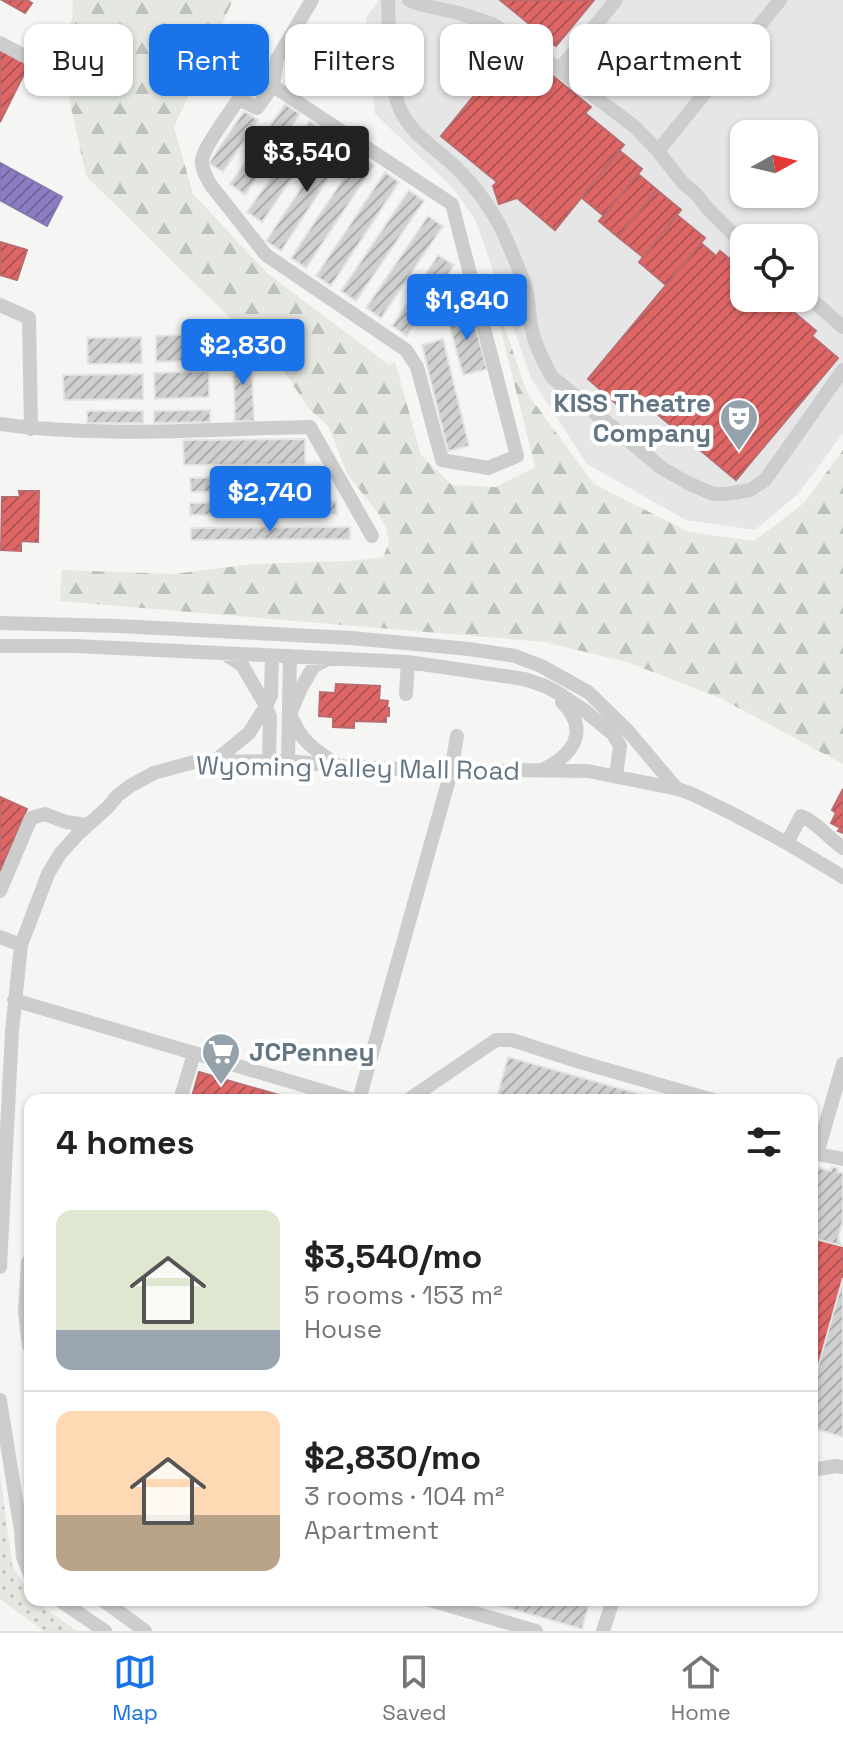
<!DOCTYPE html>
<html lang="en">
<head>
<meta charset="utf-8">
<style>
  body { margin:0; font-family:"Space Grotesk",sans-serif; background:#f2f2f2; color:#222; height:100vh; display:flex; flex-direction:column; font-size:30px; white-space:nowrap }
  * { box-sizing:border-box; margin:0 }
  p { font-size:26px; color:#767676 }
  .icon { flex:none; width:44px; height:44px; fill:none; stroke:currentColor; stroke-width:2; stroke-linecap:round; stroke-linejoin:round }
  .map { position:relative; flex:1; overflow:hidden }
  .panel { position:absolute; left:24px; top:1094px; width:794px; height:512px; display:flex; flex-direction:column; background:#fff; border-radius:16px; box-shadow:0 2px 6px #0004 }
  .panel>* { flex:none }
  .hud { position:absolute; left:24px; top:24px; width:796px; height:72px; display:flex; gap:16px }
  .needle { width:52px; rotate:82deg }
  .controls { position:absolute; left:730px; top:120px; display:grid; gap:16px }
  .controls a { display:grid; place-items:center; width:88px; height:88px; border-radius:16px; background:#fff; box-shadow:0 2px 6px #0004; font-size:40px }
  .price { position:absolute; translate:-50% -68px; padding:0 18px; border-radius:8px; background:#1a73e8; color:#fff; font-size:26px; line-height:52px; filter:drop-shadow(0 2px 4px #0008) }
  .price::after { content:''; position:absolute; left:50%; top:48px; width:24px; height:18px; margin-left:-12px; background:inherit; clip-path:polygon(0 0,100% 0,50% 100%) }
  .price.active { background:#222; color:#fff }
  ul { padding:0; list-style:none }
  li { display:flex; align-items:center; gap:24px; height:200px; padding:0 32px }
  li+li { border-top:2px solid #e0e0e0 }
  li span { display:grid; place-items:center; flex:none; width:224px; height:160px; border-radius:16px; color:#555 }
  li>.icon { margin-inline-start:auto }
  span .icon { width:96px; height:96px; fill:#fffc; stroke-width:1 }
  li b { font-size:34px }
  h2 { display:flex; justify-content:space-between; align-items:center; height:96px; padding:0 32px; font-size:34px }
  .tag { padding:0 28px; border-radius:16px; background:#fff; box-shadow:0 2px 6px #0004; font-size:28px; line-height:72px }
  .tag.active { background:#1a73e8; color:#fff }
  .tabs { display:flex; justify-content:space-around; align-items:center; height:112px; border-top:2px solid #e0e0e0; background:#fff; font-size:22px; color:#767676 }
  .tabs a { display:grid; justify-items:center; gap:4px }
  .tabs .active { color:#1a73e8 }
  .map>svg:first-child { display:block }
</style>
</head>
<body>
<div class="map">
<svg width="843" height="1631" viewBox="0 0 843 1631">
  <defs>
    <pattern id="grass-dots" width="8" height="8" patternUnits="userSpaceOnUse" patternTransform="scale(2)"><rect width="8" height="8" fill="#e4e8e1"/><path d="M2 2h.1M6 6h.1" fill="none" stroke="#bcc1bc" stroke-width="1.8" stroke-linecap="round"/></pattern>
    <pattern id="forest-firs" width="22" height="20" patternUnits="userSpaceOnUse" patternTransform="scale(2)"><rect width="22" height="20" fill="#e4e8e1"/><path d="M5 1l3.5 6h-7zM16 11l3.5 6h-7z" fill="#bcc1bc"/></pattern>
    <pattern id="shops-hatch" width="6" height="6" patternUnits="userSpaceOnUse" patternTransform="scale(2)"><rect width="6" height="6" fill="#e06666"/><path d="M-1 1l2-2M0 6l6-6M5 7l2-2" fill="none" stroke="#b05556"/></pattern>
    <pattern id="offices-hatch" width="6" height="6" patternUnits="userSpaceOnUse" patternTransform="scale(2)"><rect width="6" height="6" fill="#8e7cc3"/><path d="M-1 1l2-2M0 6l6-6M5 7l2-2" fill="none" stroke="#72669c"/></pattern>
    <pattern id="building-hatch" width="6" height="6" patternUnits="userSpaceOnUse" patternTransform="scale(2)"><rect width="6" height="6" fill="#cfd1d0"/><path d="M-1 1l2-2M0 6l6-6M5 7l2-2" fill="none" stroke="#acaeae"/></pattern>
  </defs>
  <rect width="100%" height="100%" fill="#f5f5f3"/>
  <path fill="#e5e6e5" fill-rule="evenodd" d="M379,0H843V433L798,494L755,530L686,520L587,464L531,378L475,219L453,188L375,114L366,18ZM744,134H804V194H744ZM744,238H804V298H744Z"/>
  <path fill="url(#grass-dots)" d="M0,1475L12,1564C17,1575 30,1590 30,1600H36L43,1607L77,1631H44L0,1599Z"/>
  <path fill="url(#forest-firs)" d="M73,0H233L174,127L193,194L268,274L389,365L395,362L421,455L452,485L496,487L535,467L488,278L527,393L594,484L689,532L754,541L804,503L843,450V764L718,697L627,662L544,642L60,601L62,570L174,574L252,564L351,561L383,557L389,543L386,528L378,513L348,475L328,426L309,409L262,338L233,321L86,176L63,71L45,52L72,21Z"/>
  <path fill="url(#shops-hatch)" stroke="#ba6b6f" stroke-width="2" d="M2,0H27L32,3L25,13Z
    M500,0H594L556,46Z
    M0,49L29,64L0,122Z
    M511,50L530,66L535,61L591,107L585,113L624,145L555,230L517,198L499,204L493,186L497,182L441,136Z
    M620,151L642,169L604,216L581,197Z
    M638,174L657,190L618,237L599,221Z
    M657,190L681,210L643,257L618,237Z
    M677,215L705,238L666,285L639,262Z
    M0,242L27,250L17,280L0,275Z
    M701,243L716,256L720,251L744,271V298H777L816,331L812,336L838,358L736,480L632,393L620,407L588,379Z
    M19,491H39L38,542L21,541V551L1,550L2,497H20Z
    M336,684L380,686L379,700L388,701L387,708H389V716H386V722L354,721V728L333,727V717L319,716L320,692L335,693Z
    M843,789V833L838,831L840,828L831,823L836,813L832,810Z
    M0,797L27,809L0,871Z
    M199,1072L296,1100H191Z
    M812,1238L843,1247V1278L818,1368L812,1366Z"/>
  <path fill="url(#offices-hatch)" stroke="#817ab0" stroke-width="2" d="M0,163L62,197L47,226L0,200Z"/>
  <path fill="url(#building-hatch)" stroke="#e4e4e3" stroke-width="2" d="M252,63L267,73L251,98L235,88Z
    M285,104L300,114L245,195L230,184Z
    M244,111L258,120L223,172L209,163Z
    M310,121L324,131L262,222L247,212Z
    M335,137L349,147L281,251L266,241Z
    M359,155L374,165L306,268L291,258Z
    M385,172L399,182L331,286L316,276Z
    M409,190L424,201L356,301L341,291Z
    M428,216L443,226L381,318L366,308Z
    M438,255L454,265L407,336L392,326Z
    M471,310L487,369L463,375L447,316Z
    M210,334L211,360L156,362V336Z
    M141,337L142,363L88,364L87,338Z
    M443,339L469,446L448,451L422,345Z
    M251,352L254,421H235L233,353Z
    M209,371V397L155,399L154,373Z
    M143,374V399L64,400L63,375Z
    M210,410V422L154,423V411Z
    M87,411H143V423H87Z
    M305,439V464L184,465L183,440Z
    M318,476L319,490L191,492L190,478Z
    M336,501L337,514L190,515V503Z
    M350,527V539L191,540V528Z
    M508,1057L661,1100H496Z
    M812,1166L831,1171L832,1167L838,1168V1172L843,1173V1220L838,1239L842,1246L812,1238Z
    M843,1278V1437L812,1428V1389Z
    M812,1366L818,1368L812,1389Z
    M480,1600H590L582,1629Z"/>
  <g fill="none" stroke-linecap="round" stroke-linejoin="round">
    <path stroke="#cccece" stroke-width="14" d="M388,0C390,35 386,76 400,109C410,132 431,145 449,161C470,180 488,203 501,228C510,248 520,269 526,290C529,302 529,315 531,327C535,345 543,361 552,377L663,469L688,483L713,494H726L750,490L765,480L843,370
      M409,0L422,5L459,13L492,24L525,44L635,127L658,151L682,182L696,194L707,208L744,245
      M0,43L30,59L41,71
      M559,70L616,0
      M273,86L452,204L517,456L488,468L442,460L417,367L406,350L266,255L210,184C206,176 201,168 202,159C205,145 230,112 239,99L257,108L273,86L277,59L312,0
      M658,151L780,0
      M804,293L843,327
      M0,305L29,318L31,429
      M0,424C102,438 207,429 310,427L372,536
      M0,623L118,626L351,638L469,649L515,656L541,666L588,692L627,730L677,789
      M0,646H75L408,662L524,679L545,686L560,694L584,710L613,734L620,746L616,776
      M326,660L314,666L301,688L290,714C295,725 300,736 309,744C317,752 328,758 337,765
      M406,694L408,662
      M269,760L270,717L266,706L271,695L272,656
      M215,761L249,733L266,706L242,665L226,655
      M288,761L290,656
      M544,769C574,754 590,730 562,702
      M787,843L801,816C817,822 828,838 843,848
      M0,891L31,818L45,814L66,822L87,825
      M0,937L21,945
      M14,1000L353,1100
      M843,1064L817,1154L843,1159
      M180,1100L194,1054
      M359,1100L451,772L457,736
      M408,1100L496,1040H512L580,1062L713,1100
      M28,1262L25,1312L29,1346
      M0,1267L12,1031L21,945L48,874L60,854L77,835L108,807L117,796L130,786L154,773L194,762L288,761L337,766L480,773L513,770L588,771L678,789L692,794L733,814L787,843L843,877
      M0,1400L21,1531L23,1557L30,1574
      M812,1470L836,1466L843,1467
      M59,1600L105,1631
      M103,1600L145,1631
      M430,1600L536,1631
      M603,1631L613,1600"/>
  </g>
  <defs>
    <g id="theatre-pin" transform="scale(2)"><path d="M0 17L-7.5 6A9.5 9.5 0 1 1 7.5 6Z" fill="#96a2ab" stroke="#fff"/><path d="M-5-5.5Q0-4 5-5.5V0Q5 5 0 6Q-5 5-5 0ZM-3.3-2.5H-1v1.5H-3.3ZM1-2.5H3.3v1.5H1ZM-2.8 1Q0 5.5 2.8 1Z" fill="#fff"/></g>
    <g id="supermarket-pin" transform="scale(2)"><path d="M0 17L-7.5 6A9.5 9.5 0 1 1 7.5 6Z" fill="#96a2ab" stroke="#fff"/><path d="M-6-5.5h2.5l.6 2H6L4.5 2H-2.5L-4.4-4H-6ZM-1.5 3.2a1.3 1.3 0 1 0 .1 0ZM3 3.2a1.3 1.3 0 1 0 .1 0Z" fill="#fff"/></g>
  </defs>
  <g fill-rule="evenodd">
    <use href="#theatre-pin" x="739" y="418"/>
    <use href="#supermarket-pin" x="221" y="1052"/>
  </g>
  <g text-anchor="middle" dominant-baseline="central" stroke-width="8" stroke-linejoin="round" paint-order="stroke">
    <g font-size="26" font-weight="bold" fill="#637684" stroke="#fff" text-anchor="end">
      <text x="711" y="403">KISS Theatre<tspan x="711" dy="30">Company</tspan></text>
      <text x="249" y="1052" text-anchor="start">JCPenney</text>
    </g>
    <g font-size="26" fill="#637684" stroke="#fff">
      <text transform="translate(358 768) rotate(1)">Wyoming Valley Mall Road</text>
    </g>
  </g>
</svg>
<div class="controls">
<a><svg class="needle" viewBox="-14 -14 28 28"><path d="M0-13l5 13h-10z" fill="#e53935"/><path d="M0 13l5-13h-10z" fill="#767676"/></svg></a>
<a><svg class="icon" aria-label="locate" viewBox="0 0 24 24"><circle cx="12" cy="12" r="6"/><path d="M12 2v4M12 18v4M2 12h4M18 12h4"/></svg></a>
</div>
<b class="price active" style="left:307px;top:194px">$3,540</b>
<b class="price" style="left:467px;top:342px">$1,840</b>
<b class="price" style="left:243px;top:387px">$2,830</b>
<b class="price" style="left:270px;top:534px">$2,740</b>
<div class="hud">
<a class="tag">Buy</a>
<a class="tag active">Rent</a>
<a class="tag">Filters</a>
<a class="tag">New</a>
<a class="tag">Apartment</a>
</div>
<section class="panel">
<h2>4 homes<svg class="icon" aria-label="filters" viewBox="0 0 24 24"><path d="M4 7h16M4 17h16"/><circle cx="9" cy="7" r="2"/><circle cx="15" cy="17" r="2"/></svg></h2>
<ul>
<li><span style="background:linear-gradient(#dfe7d0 75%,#9aa5b1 0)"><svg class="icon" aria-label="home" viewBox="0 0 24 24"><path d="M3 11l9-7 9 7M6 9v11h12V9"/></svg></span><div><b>$3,540/mo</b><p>5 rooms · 153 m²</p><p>House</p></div></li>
<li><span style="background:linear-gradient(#ffd9b3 65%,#b9a48a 0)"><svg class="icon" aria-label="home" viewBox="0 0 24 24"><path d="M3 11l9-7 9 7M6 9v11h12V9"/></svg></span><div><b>$2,830/mo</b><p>3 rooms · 104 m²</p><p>Apartment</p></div></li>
</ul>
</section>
</div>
<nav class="tabs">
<a class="active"><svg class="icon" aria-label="map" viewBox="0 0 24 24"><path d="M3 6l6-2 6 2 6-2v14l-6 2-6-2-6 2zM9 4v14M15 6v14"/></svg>Map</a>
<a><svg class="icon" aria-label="saved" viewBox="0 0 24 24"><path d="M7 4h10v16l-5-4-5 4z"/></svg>Saved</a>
<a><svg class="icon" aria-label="home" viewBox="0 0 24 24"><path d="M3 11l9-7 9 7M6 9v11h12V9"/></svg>Home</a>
</nav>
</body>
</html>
